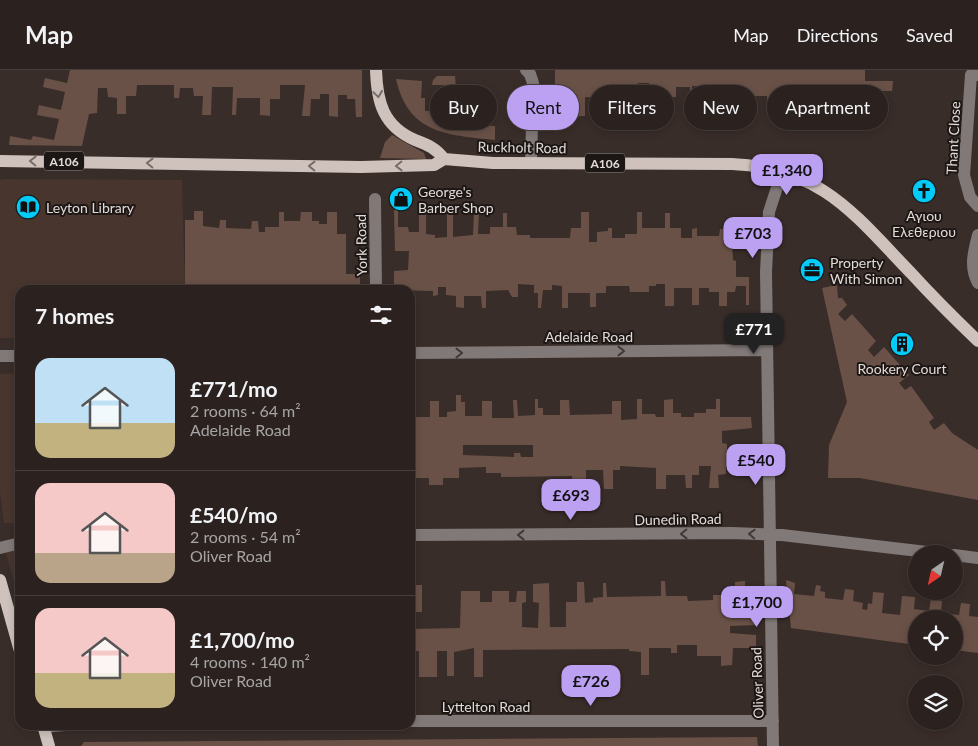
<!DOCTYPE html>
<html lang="en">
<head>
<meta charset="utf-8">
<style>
  body { margin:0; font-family:Lato,sans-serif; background:#332a28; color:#f1f3f6; height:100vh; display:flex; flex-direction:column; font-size:19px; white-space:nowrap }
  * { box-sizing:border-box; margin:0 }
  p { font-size:16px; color:#a6a4a4 }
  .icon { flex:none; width:28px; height:28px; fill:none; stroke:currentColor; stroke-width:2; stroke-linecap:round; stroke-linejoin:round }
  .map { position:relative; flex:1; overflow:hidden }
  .side { position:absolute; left:15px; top:215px; width:400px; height:445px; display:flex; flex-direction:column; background:#2b221f; border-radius:15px; box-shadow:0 2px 8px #0003,0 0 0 1px #473f3d }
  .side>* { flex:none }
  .guide { position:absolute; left:430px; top:15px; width:472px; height:45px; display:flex; gap:10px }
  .needle { width:32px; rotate:214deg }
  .controls { position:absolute; left:908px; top:475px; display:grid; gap:10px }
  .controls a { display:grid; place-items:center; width:55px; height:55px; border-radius:50%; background:#2b221f; box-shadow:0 2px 8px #0003,0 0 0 1px #473f3d; font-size:25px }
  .price { position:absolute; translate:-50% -42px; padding:0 11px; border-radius:10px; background:#bca0f2; color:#111; font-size:16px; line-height:32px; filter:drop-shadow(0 1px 2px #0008) }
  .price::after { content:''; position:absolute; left:50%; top:30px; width:15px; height:11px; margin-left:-8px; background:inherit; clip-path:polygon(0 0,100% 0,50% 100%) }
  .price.current { background:#222; color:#fff }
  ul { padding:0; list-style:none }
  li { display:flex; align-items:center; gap:15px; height:125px; padding:0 20px }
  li+li { border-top:1px solid #473f3d }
  li span { display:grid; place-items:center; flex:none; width:140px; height:100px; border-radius:15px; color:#555 }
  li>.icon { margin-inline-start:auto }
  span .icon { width:60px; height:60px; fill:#fffc; stroke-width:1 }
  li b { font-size:21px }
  h2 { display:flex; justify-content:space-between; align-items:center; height:60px; padding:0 20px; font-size:21px }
  .pill { padding:0 18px; border-radius:22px; background:#2b221f; box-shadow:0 2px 8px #0003,0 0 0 1px #473f3d; font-size:18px; line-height:45px }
  .pill.current { background:#bca0f2; color:#111 }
  header { display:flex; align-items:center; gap:30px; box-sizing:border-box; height:70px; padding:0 25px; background:#2b221f; border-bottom:1px solid #473f3d }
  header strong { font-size:24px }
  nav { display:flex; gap:28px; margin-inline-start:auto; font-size:18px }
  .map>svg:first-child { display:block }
</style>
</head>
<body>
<header>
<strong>Map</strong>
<nav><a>Map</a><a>Directions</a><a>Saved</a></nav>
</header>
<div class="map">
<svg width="978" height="676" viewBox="0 0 978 676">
  <rect width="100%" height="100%" fill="#392d29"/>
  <path fill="#47352e" d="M3,109L182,110L185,220H20V268H0V110Z
    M20,303V453H4L0,422V304Z
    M20,477V534L6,483L8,479Z"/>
  <path fill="#695147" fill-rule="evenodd" d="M70,0H362V47H356L355,29H347V25H338V47L329,46V24H320V29H311L310,46H302L305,15H280V29H270V46L260,45V28H237L236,45H232L233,17H212L211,45H202L203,26H194L193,18H180L179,28H174V15H137L136,26H126V44H117V28L108,27L107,18H98L97,43L89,44L82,76L9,75L10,66L31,70L33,66L54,70L59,49L37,45L39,35L61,40L65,22L43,17L45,8L67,13Z
    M555,0H865V11H893L892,21H882V45H874V27H855V45H847V26H829V45H826V30L803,32V45H799V21H786V30L773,31V45H767V26H749L748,46H742V16L716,18V45L711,46V27H702V16H692V45H689L690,17H676V27H665V46H662V23H649V13H638L635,46H631L630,27L612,28V46L604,47V28L585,27V46H577V25L558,27V46H555Z
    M437,6H455L456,19L453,25H444V15H432L433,10Z
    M396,9L422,11L421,28H425V41H443V55L495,56V70C448,65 408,64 396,9Z
    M392,65L424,83L426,89L380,88L385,72Z
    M394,140H398V157H408L409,162H419V141L426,142V164L435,165V168L447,167V142H453V167L473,165L474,142H479L478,164H490V157H503V143H507V157H516L517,165H530V168H570L571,158H581V142H589V172H597V162L608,161V158H612V168H625V164H637V142H642V158H665V143H670V158H681V168H692V159L697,158V166H719L720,159H724V168H733V159H736V170L732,171L733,190L736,191V207H749V235H746V216H736L735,222H727V236H719V222H709V218H699V235H692V218H674V236H665V214H656V216H649V222H630L629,216H606V223H596V237H590V223H568V238H562V216L552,215V220H543L541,238H538V223H534V215L518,214V227H512L508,220L486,221V238H482L481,226H464V238L456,237V226L446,225V217H438V225L433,226V221L394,220V201L408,200L409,181H395Z
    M194,141H203V156L219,158L220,150H226V158L251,159L252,151H258L259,162H265V157H279V142H284V151H300L301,142H312V151H319V154H327V142H337V164H346V204H360V220H185V150H194Z
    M837,215L838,228H842L847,235L838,244L845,251L852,244L876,271L868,280L874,287L884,277L909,305L899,313L905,320L911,316L934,348L929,352L934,360L944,353L952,363L978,380V430L860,408H828L829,375L847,332L822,218Z
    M456,325H461V332H465V346H482V331H492V348H514L513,330H517L518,346L535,345V329H538V338H543V345H560V330H569L570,345L612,344V331H621V350L637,349V329H642V344H655L656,347H664V330L673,329V343H681V347H694V343H706V339H716V329H720V347H751L752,358L722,361V373L727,374V382H739V386L752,385V396H726V404L718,405L719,418H709L711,396H699V405H692V418H686L685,405H666V419H656V398L620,396V400H613V419H604L603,400H586V419L580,420V437H573L572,406L501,407V403H486V397L459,398V408H443V415H429V408H415V415H410V332H413L414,347H430V331H439V347H447V342L456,341ZM463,375H533V387H521L520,383H514V387L463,385Z
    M786,510L795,513L794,524L814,526L816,515L821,516L820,521L825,522V528L843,530L845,519L854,520L853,531L863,533L862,539L867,540L868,533L872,534L873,522L884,523L882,543L900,545L902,526L915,527L914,539L929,541L931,529L942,531L941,543L959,545L961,533L970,534L969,546L978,547V583L954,580V549H916V575L791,558Z
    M661,511H665L666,526H687L688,531L713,530V525H735V512L745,511V530H755L756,555L730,556V563L756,565V578H733L732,595L721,596V586H697V575H677V583H671V578H649V605H641V582L629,581V579L483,580V607H474V578L454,582V606H447V581H437V607H419V581H410V559L460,558L461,521H480V532H492V521H509V532H516L517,521H526V532L522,533V557L538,558L539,533L533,532V514L549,513L550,557H566V532H577V512H584L585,533L593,532V528L603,527V513H606L607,527L661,526Z
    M410,515H422V542H410Z
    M757,667L758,676H81L84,672Z"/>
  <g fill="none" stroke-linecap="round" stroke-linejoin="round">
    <path stroke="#807977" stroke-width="12" d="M526,0L530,4L533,13L531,93
      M978,5H971L964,105L970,127L978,136
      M375,129L376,220
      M978,165C974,182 969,196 978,213
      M410,283L767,280
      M0,286H20
      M410,465L732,463L782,465L944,484
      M0,478L20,473
      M954,485L978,488
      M410,651H773
      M43,657L65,655
      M773,676L766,202L769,142L782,102"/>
    <path stroke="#cfc2bd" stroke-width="12" d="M376,0C377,32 383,56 415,70C428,75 436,78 444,89
      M0,91L361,97L434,95L444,89L493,93L732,94C822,98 854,144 911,203C932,226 955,249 978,271
      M0,510L20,581
      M43,655L49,676"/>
  </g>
  <defs><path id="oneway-chevron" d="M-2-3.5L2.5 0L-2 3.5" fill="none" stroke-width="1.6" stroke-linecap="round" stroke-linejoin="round" transform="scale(1.25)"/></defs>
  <g stroke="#766c69">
    <use href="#oneway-chevron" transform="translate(378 24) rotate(82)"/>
    <use href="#oneway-chevron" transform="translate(33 91) rotate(-179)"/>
    <use href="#oneway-chevron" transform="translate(150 93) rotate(-179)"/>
    <use href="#oneway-chevron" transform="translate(312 96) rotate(-179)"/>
    <use href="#oneway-chevron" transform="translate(399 96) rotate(179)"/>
  </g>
  <g stroke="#3f3937">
    <use href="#oneway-chevron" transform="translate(621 281)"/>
    <use href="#oneway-chevron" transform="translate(459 283)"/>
    <use href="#oneway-chevron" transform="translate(684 464) rotate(179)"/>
    <use href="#oneway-chevron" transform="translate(752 464) rotate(-177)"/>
    <use href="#oneway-chevron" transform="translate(521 465) rotate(-180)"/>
  </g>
  <defs>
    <g id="church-disc" transform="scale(1.25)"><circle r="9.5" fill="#03cbf9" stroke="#1c1715"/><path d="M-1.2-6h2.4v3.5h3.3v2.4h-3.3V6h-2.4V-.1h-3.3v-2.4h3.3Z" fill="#111"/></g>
    <g id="shop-disc" transform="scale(1.25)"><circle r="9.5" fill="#03cbf9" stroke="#1c1715"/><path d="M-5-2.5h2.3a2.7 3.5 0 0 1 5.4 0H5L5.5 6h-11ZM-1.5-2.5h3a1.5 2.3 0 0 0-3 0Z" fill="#111"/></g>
    <g id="library-disc" transform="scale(1.25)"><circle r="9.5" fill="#03cbf9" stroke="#1c1715"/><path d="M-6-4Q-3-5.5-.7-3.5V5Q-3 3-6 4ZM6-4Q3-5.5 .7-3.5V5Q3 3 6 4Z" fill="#111"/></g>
    <g id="office-disc" transform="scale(1.25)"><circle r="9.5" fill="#03cbf9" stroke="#1c1715"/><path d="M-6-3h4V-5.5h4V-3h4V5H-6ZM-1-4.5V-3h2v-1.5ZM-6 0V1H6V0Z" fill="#111"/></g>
    <g id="building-disc" transform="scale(1.25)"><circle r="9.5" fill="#03cbf9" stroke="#1c1715"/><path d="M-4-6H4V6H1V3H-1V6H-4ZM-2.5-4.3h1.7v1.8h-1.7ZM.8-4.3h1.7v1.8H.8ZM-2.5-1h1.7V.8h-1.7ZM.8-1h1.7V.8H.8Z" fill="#111"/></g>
  </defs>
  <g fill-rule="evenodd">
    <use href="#church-disc" x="924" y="121"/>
    <use href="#shop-disc" x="401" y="129"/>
    <use href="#library-disc" x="28" y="137"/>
    <use href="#office-disc" x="812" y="200"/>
    <use href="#building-disc" x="902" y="274"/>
  </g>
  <g text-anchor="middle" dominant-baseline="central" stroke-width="4" stroke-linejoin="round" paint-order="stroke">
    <g fill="#1c1715" stroke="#a7a09d" stroke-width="1">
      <rect x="44" y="81.5" width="40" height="19" rx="4"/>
      <rect x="585" y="83.5" width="40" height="19" rx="4"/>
    </g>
    <g font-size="12" font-weight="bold" fill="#e2dad7">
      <text x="64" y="91">A106</text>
      <text x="605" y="93">A106</text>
    </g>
    <g font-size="14" fill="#e2dad7" stroke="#1c1715">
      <text transform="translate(953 68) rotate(-87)">Thant Close</text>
      <text transform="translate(522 77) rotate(1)">Ruckholt Road</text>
      <text transform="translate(361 175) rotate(-91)">York Road</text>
      <text x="589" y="266">Adelaide Road</text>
      <text transform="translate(678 449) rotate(-1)">Dunedin Road</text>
      <text transform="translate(757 613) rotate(-92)">Oliver Road</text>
      <text x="486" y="636">Lyttelton Road</text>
    </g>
    <g font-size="14" fill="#e2dad7" stroke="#1c1715" text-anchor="start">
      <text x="418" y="121">George's<tspan x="418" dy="16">Barber Shop</tspan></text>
      <text x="46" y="137">Leyton Library</text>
      <text x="924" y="145" text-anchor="middle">Αγιου<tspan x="924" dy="16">Ελεθεριου</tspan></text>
      <text x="830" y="192">Property<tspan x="830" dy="16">With Simon</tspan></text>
      <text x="902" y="298" text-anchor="middle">Rookery Court</text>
    </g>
  </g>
</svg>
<div class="controls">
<a><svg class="needle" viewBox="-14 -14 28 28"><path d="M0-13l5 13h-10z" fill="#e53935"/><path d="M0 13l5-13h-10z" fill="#a6a4a4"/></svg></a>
<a><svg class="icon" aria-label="locate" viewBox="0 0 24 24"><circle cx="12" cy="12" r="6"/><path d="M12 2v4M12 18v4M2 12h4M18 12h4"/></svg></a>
<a><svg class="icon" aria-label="layers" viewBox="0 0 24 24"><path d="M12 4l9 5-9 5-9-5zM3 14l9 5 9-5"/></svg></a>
</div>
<b class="price" style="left:787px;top:126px">£1,340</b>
<b class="price" style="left:753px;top:189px">£703</b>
<b class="price current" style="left:754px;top:285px">£771</b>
<b class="price" style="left:756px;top:416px">£540</b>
<b class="price" style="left:571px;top:451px">£693</b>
<b class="price" style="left:757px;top:558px">£1,700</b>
<b class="price" style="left:591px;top:637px">£726</b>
<div class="guide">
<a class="pill">Buy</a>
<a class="pill current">Rent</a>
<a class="pill">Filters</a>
<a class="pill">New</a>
<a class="pill">Apartment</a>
</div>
<section class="side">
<h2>7 homes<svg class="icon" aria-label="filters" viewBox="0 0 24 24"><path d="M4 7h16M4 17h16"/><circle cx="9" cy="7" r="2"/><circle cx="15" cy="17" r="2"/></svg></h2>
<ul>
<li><span style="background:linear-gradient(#bfe0f5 65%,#c2b280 0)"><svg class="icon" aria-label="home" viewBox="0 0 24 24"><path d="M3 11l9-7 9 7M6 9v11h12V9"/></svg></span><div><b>£771/mo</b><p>2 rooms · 64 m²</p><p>Adelaide Road</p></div></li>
<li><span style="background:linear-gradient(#f6c9c9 70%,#b9a48a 0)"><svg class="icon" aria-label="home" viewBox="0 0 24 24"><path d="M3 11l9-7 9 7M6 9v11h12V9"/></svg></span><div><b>£540/mo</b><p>2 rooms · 54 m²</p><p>Oliver Road</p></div></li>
<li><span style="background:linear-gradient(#f6c9c9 65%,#c2b280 0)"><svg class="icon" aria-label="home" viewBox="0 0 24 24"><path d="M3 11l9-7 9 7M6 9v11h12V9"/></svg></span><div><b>£1,700/mo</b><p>4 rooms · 140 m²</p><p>Oliver Road</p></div></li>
</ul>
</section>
</div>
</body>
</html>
